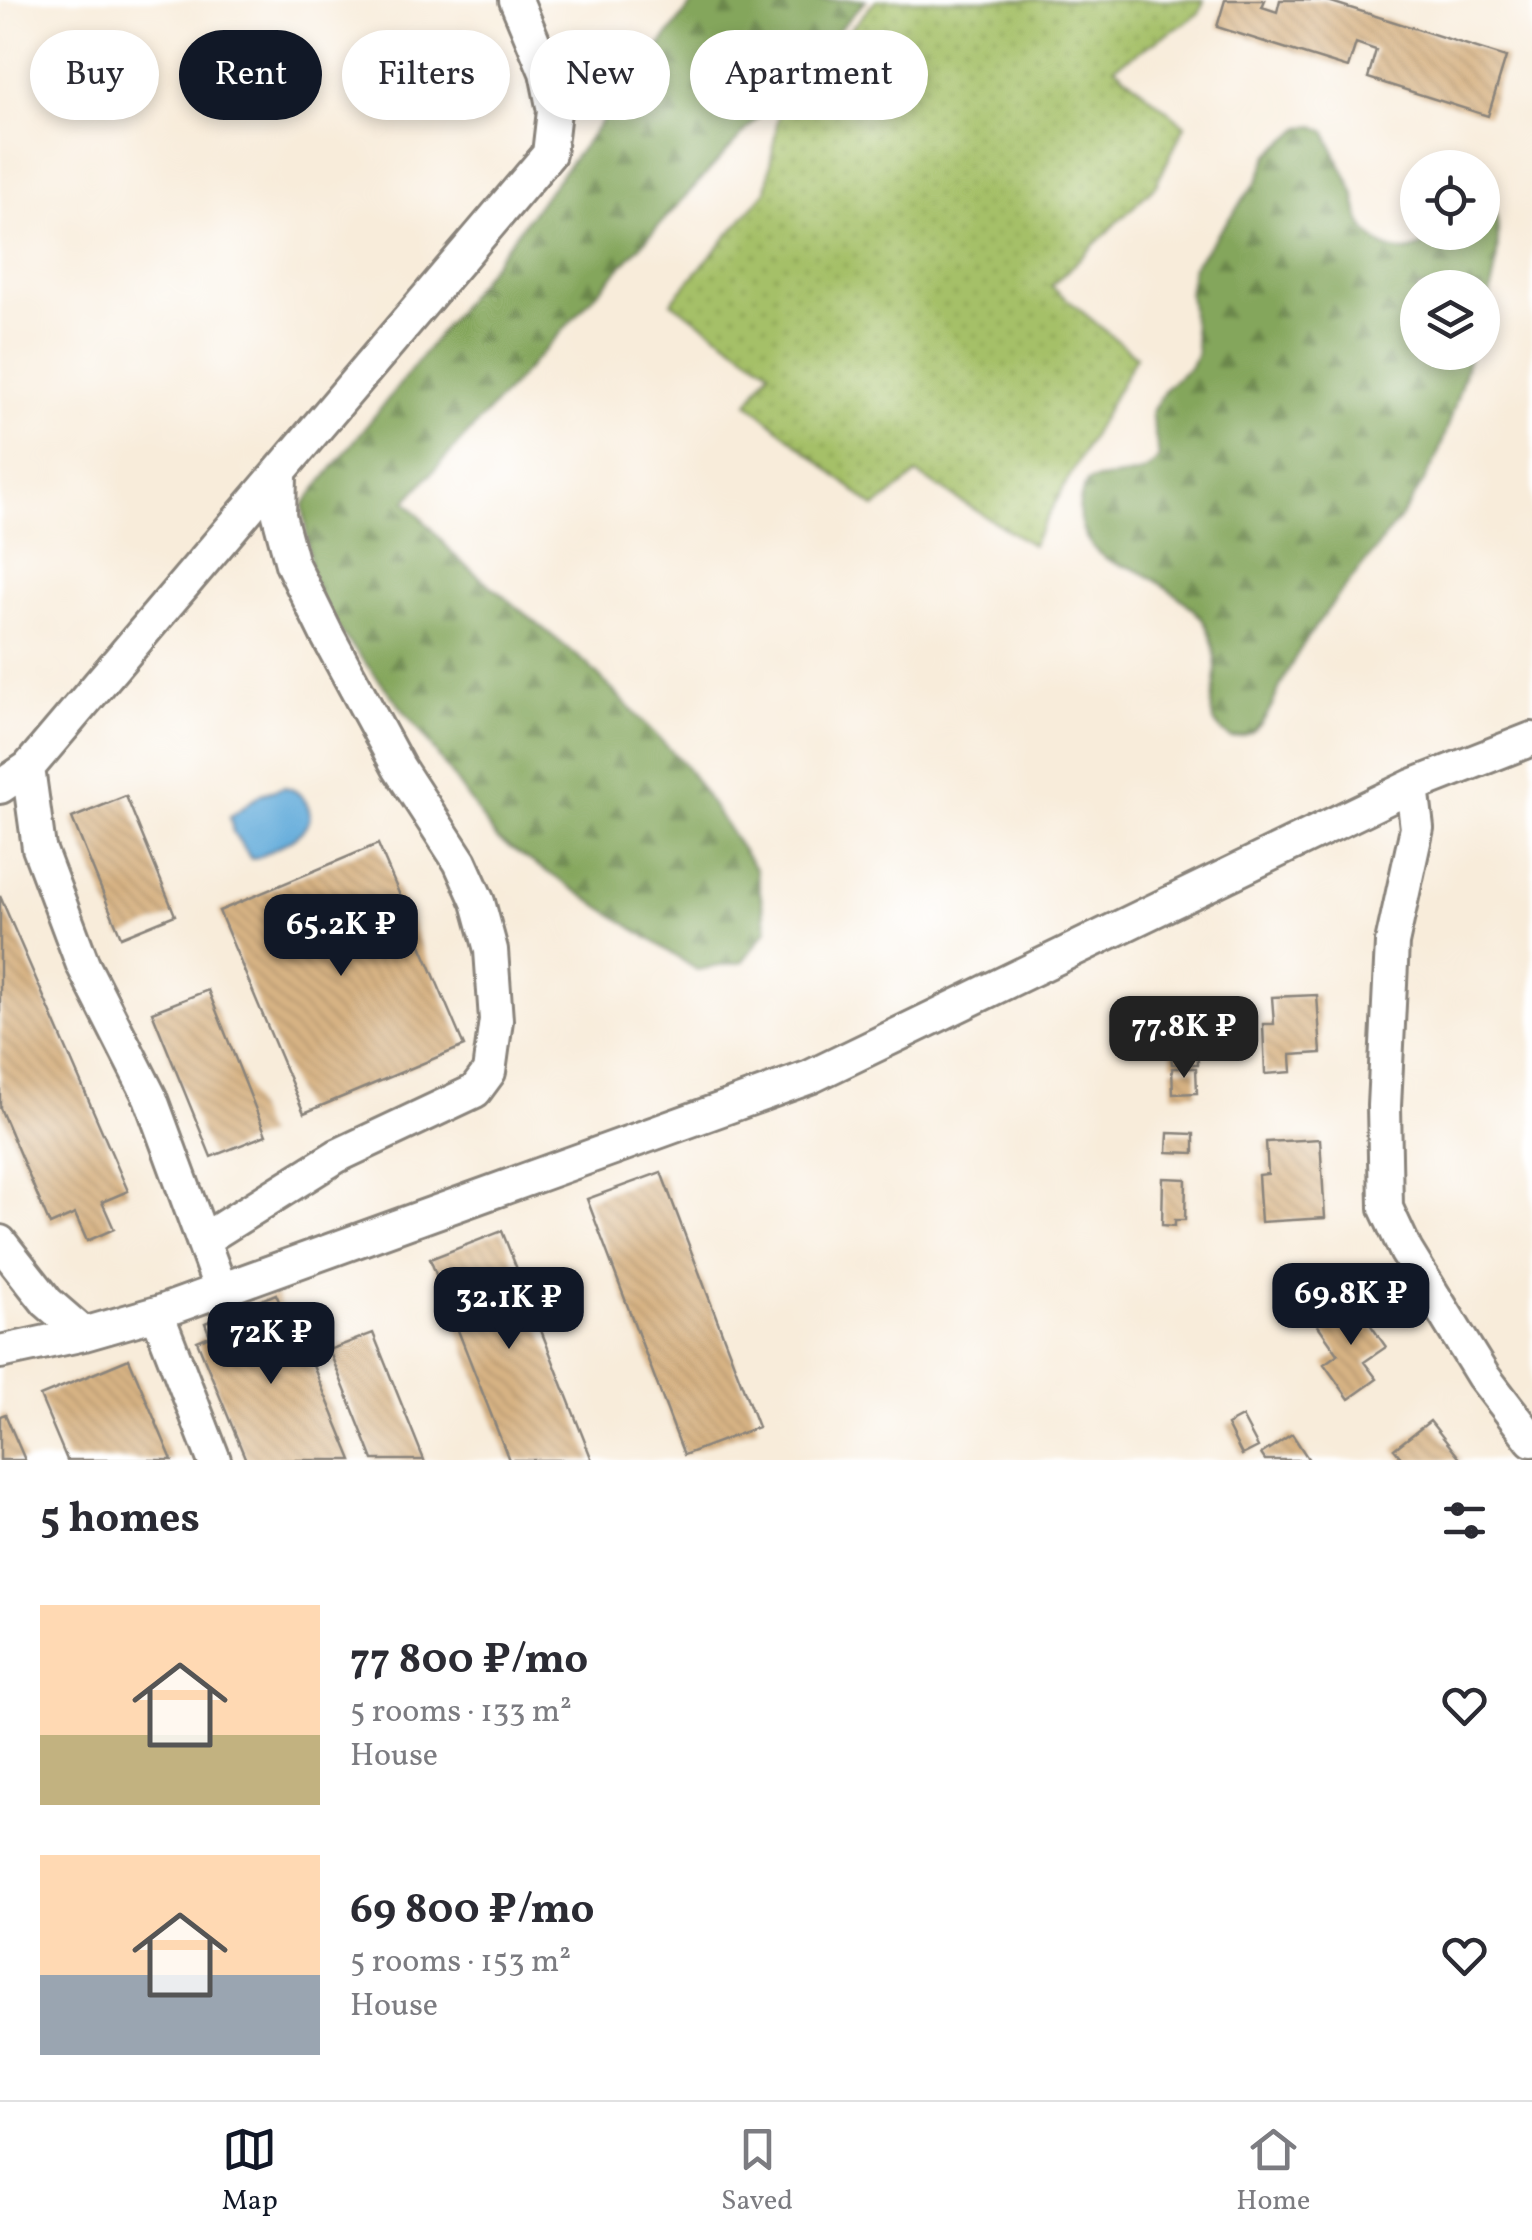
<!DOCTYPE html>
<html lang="en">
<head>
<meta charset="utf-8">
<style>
  body { margin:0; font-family:Vollkorn,serif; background:#f2f2f3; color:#2b2b33; height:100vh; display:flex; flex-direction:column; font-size:38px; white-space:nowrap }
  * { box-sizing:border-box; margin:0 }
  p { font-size:32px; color:#7c7c81 }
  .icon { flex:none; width:55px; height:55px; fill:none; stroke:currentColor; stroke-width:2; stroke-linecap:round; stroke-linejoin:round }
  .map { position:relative; height:1460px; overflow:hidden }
  .panel { display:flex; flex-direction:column; background:#fff; flex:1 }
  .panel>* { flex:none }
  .guide { position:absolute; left:30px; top:30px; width:1000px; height:90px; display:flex; gap:20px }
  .fabs { position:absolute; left:1400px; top:150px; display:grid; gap:20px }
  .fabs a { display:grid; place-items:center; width:100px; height:100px; border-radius:50%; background:#fff; box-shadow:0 5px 15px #0003; font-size:50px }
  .price { position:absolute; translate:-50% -85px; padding:0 22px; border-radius:20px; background:#111827; color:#fff; font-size:32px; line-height:65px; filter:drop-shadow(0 2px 5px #0008) }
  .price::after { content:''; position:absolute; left:50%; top:60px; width:30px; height:22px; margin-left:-15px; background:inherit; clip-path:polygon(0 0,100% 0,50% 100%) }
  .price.selected { background:#222; color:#fff }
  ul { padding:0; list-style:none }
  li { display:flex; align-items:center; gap:30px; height:250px; padding:0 40px }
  li span { display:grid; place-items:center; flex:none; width:280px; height:200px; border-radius:0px; color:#555 }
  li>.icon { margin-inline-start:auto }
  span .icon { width:120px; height:120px; fill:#fffc; stroke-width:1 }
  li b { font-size:42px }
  h2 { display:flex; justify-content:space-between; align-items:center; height:120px; padding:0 40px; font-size:42px }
  .pill { padding:0 35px; border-radius:45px; background:#fff; box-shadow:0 5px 15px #0003; font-size:35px; line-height:90px }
  .pill.selected { background:#111827; color:#fff }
  .tabs { display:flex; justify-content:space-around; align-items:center; height:140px; border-top:2px solid #e1e1e2; background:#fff; font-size:28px; color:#7c7c81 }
  .tabs a { display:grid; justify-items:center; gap:5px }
  .tabs .selected { color:#111827 }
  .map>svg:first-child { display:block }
</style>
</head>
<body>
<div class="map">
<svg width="1532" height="1460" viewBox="0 0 1532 1460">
  <defs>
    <pattern id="forest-firs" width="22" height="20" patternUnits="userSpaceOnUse" patternTransform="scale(2.5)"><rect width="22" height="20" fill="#84a65c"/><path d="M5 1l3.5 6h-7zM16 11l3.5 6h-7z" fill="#6b864b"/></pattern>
    <pattern id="garden-dots" width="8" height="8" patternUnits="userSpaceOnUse" patternTransform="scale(2.5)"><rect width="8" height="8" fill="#a5c067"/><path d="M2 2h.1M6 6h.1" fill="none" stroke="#8da459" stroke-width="1.8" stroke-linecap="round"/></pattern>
    <pattern id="building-back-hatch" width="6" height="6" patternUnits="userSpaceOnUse" patternTransform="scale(2.5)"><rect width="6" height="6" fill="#d7b384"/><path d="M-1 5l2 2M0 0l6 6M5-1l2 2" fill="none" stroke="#b89971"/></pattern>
  </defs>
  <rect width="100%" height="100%" fill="#fff"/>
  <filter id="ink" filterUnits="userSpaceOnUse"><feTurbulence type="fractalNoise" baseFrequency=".01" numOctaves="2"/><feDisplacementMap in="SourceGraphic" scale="20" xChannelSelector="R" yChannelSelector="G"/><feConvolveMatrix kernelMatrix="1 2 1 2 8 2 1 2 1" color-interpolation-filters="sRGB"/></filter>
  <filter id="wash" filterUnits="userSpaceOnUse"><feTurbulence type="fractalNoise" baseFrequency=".0048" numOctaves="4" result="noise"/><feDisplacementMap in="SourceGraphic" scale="40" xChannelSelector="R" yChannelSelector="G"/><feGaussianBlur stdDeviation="2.25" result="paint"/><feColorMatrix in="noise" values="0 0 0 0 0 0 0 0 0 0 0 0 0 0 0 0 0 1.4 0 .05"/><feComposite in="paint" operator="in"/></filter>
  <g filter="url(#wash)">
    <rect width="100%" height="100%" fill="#f8ecda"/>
    <path fill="url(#forest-firs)" stroke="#50613c" stroke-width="2.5" d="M695,0H866L406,501L460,561L587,664L685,765L756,870L767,930L742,962L697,970L497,839L421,732L314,599L303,505L408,374Z
      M1315,126L1327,132C1333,153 1344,170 1353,190C1357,199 1356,211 1361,221C1376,253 1413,263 1436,233L1482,232L1484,190C1510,218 1493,287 1483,321L1482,288H1418V352L1470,353C1461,384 1446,440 1431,468C1390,547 1316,606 1280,687C1269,712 1262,736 1231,738C1223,732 1214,726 1212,715C1210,705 1214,694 1215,684C1218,660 1214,630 1196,612C1183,598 1150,575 1132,568C1127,566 1122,566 1117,564C1082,550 1070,513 1087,482C1113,472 1144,483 1159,457L1151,413L1166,388L1191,366L1197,353L1189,294L1192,268L1258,180L1268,155L1302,127Z"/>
    <path fill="url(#garden-dots)" stroke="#606e42" stroke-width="2.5" d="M876,0H1204L1199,14L1114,67L1185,125L1156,185L1051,286L1136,356L1032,545L917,474L875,508L748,403L770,370L671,302L766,191L779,112Z"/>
    <path fill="#62abda" stroke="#3f647b" stroke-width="2.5" d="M285,787C294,789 300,793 305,801C325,830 278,846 258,858L251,859L233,832L230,817L261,794Z"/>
    <g id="blocks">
      <path fill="url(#building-back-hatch)" d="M1225,0H1265L1262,7L1277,12L1280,0H1325L1506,57L1488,116L1368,78L1376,50L1356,43L1348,68L1217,27Z
        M126,796L175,915L121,937L72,818Z
        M378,844L464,1046L304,1113L219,911Z
        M0,896L128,1191L102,1202L114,1229L87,1241L75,1214L50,1225L0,1108Z
        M208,990L266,1135L211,1157L152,1012Z
        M1317,995L1321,1053L1291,1055L1292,1072L1265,1074L1263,1024H1274L1272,997Z
        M1197,1045L1198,1064H1172L1171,1046Z
        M1172,1068H1196L1197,1093L1173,1094Z
        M1168,1133L1194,1134V1153L1167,1152Z
        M1320,1139L1325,1218L1261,1222L1258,1175L1268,1174L1266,1142Z
        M661,1172L758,1427L684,1455L587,1199Z
        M1163,1178L1186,1179L1185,1220H1175V1226L1162,1225Z
        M502,1231L592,1460H509L430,1259Z
        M276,1294L296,1342L302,1339L352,1460H246L197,1341L210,1336L205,1323Z
        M1353,1300L1386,1347L1364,1362L1377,1379L1349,1399L1324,1364L1338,1354L1317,1324Z
        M373,1333L424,1460H373L329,1350Z
        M129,1359L172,1460H67L40,1396Z
        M5,1414L25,1460H0V1416Z
        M1242,1417L1258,1447L1242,1455L1227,1425Z
        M1430,1421L1461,1460H1403L1394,1449Z
        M1292,1434L1309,1460H1265L1261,1454Z"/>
    </g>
  </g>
  <g filter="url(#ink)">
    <use href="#blocks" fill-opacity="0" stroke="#8a847b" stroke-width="2.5"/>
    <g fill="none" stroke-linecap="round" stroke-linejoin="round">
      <g stroke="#8a847b" stroke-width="38">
        <path id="minor" d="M28,768L39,848L83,965L150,1097L221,1290
          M1412,786L1417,828L1392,943L1384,1106L1386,1208L1406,1251L1483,1376L1532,1440
          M0,787L28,768L549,154L554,111L546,72L516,0
          M203,1240L337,1156L475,1091L489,1072L496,1020L491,950L478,902L460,862L399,768L326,633L292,564L279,515L280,476
          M0,1242L47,1302L84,1334
          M157,1313L214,1460
          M0,1352L84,1334L157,1313L810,1077L1412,786L1532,739"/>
      </g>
      <use href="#minor" stroke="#fff" stroke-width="32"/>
    </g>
  </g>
</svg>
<div class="fabs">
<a><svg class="icon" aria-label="locate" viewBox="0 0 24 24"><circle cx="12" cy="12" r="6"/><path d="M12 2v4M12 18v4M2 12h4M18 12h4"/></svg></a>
<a><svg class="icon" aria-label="layers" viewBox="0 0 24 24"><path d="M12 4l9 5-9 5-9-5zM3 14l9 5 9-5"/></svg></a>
</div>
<b class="price" style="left:341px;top:979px">65.2K ₽</b>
<b class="price selected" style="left:1184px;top:1081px">77.8K ₽</b>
<b class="price" style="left:1351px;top:1348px">69.8K ₽</b>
<b class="price" style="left:509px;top:1352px">32.1K ₽</b>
<b class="price" style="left:271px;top:1387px">72K ₽</b>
<div class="guide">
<a class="pill">Buy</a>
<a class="pill selected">Rent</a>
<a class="pill">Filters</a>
<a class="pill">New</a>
<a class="pill">Apartment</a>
</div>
</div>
<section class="panel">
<h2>5 homes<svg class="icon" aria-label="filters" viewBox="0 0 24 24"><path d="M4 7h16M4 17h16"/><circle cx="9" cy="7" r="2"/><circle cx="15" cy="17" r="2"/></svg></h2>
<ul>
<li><span style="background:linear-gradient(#ffd9b3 65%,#c2b280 0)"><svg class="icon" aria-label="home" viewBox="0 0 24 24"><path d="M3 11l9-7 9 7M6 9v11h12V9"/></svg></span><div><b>77 800 ₽/mo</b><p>5 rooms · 133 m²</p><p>House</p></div><svg class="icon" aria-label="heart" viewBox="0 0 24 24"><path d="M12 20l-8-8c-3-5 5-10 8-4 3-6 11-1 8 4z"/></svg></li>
<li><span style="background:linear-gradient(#ffd9b3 60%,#9aa5b1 0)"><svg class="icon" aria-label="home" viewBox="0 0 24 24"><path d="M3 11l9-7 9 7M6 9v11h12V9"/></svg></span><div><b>69 800 ₽/mo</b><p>5 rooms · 153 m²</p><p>House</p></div><svg class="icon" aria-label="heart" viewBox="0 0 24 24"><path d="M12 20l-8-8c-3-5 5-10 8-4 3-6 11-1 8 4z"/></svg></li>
</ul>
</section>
<nav class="tabs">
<a class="selected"><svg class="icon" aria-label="map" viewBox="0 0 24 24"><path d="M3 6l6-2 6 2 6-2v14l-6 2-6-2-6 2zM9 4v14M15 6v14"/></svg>Map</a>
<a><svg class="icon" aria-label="saved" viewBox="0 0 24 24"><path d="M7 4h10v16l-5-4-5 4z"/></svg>Saved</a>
<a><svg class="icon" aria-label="home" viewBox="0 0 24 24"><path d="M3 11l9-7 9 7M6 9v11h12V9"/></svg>Home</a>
</nav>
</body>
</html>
